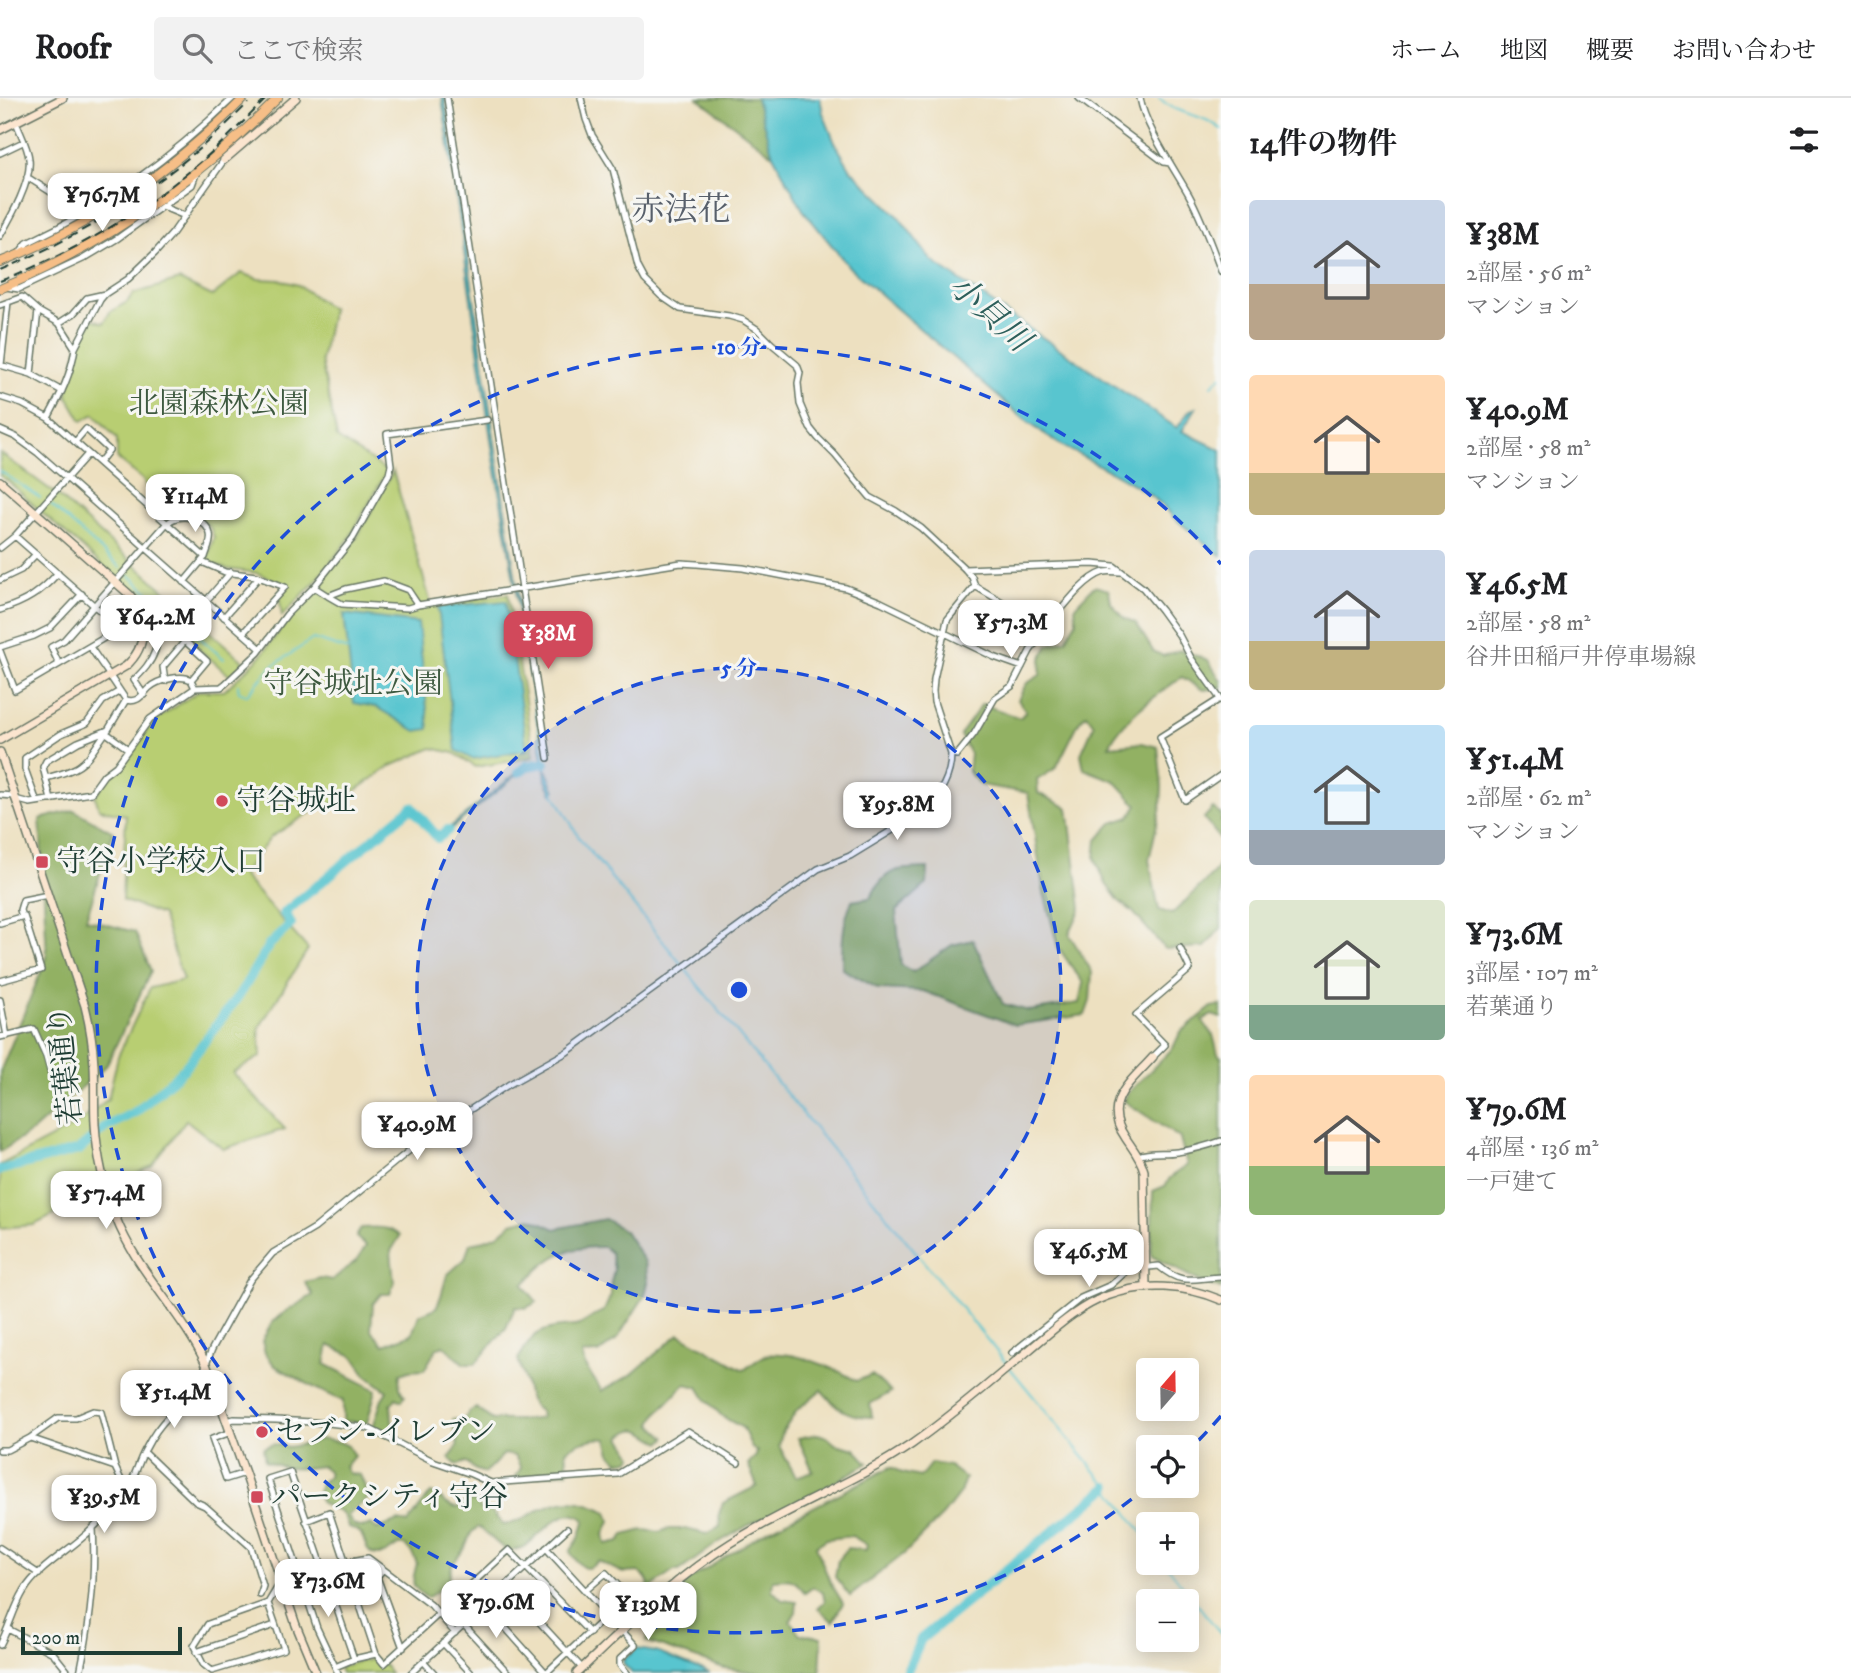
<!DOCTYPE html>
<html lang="ja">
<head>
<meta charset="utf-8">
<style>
  body { margin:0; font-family:"IM FELL DW Pica","Noto Serif JP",serif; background:#f2f2f2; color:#202124; height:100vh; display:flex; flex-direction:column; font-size:26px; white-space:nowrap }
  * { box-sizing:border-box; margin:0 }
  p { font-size:23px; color:#757577 }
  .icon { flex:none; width:38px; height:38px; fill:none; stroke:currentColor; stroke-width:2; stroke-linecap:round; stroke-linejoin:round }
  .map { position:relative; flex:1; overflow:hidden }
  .details { display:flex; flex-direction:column; background:#fff; width:630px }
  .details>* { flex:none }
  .needle { width:46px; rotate:20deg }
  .fabs { position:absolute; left:1136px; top:1260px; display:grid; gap:14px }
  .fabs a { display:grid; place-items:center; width:63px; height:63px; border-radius:7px; background:#fff; box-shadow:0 4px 18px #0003; font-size:35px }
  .scale { position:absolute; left:21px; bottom:18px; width:161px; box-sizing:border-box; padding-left:7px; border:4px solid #1f3d34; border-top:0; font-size:19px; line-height:24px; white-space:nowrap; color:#1f3d34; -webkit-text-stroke:5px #f6f6f2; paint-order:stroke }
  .price { position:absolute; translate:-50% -60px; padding:0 16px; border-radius:14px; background:#fff; color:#222; font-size:23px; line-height:46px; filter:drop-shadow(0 2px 4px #0008) }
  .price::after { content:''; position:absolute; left:50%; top:42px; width:21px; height:16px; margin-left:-10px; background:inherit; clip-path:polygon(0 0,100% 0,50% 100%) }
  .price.active { background:#d1495b; color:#fff }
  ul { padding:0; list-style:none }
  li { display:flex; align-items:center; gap:21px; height:175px; padding:0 28px }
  li span { display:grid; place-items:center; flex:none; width:196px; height:140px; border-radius:7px; color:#555 }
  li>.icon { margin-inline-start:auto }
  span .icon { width:84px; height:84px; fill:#fffc; stroke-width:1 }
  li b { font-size:30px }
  h2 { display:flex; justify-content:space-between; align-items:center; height:84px; padding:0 28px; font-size:30px }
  header { display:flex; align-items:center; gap:42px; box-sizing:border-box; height:98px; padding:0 35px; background:#fff; border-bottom:2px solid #e0e0e0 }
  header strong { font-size:33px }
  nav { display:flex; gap:38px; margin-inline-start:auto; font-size:24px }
  .search { width:490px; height:63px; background:#f2f2f2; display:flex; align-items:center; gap:18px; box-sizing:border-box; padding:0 24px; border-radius:7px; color:#757577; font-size:26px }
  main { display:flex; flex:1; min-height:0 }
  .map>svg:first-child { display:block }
</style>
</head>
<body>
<header>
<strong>Roofr</strong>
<div class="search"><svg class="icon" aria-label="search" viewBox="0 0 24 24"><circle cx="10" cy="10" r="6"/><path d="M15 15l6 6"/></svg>ここで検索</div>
<nav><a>ホーム</a><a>地図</a><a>概要</a><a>お問い合わせ</a></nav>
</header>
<main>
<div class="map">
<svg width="1221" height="1575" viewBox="0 0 1221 1575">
  <rect width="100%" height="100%" fill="#f6f6f2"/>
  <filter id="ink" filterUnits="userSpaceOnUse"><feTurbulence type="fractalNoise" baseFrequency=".0143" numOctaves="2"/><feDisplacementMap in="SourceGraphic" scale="14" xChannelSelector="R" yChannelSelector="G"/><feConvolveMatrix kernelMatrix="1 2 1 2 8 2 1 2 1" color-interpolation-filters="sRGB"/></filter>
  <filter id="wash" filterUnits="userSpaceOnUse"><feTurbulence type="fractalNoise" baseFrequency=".00686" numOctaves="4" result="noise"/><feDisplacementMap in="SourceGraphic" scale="28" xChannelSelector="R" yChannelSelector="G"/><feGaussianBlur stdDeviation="1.57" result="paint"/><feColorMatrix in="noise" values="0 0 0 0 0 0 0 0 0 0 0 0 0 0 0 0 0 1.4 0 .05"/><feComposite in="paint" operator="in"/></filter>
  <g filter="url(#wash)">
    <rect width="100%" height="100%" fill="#ede0c0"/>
    <path fill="#b8ce72" stroke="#6c8653" stroke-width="2" d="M241,175L259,181L280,182L298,187L332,211L321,262L337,340L387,373L349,441L315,484L282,518L279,497L288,488L257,475L227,471L209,464L207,461L214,439L210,429L199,420L190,416L171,417L167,421L157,413L143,382L117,360V341L94,316L82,323L67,297L78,248L93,221L104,225L110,214L127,204L133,196L179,182L212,198Z
      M0,355L56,396L244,564L230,578L42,415L8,383L0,378Z
      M393,373L431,506L508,496L534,659L476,669L454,655L432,650L391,668L345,700L308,716L271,739L242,777L308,851L259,930L261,958L233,975L285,1031L223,1051L186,1022L152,1068L34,1127L0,1130V1067L76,1027L108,1001L118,958L150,890L183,882L162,817L122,802L126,717L99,711L95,698L108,679L122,669L151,626L157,621L199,593H224L260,559L283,528L356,441Z
      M376,1561L384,1567L390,1575H341L339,1570L356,1564Z"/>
    <path fill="#92b164" stroke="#58774c" stroke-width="2" d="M698,0H756L773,57Z
      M1094,488L1109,492L1111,505L1124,520L1136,525L1153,553L1163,558L1180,552L1208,562L1221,583V590L1203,592L1182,579C1154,599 1125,618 1109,648L1142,645L1158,649L1162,689L1161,708L1149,762L1159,812L1172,816L1215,774L1221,762V830L1205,849L1165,851L1133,814L1119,803L1106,786L1095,760L1097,742L1112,725L1130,719L1137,707L1115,683L1084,671L1081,656L1094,627L1086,616L1079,624L1056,670L1037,682L1038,695L1068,710L1081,810L1069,836L1092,874L1090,903L1085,917L1015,927L923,893L879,891L842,871C842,848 842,824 852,803L870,800C887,769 896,771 928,770L927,786L896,813L901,867L913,874L952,847L973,842L1003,906L1029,913L1079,905L1083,885L1058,849L1044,795L1028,695L981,687L968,674L970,656L960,637L982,606L1020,620L1026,613L1018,602L1026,586L1040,577L1041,561L1048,547L1066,542L1076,523L1075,508Z
      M1213,710L1221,717V742L1204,720Z
      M74,712L113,734L86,821L135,834L151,873L106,968L34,1032L0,1054V974L47,859L40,721Z
      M1221,907V920L1212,917L1202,922L1213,937L1218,956L1221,959V1191L1199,1183L1151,1158L1153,1093L1165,1088L1170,1080L1187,1067L1180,1040L1124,1003L1128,995L1173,950L1180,935L1212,909Z
      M531,1120L555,1131L605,1121L625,1133L645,1164L648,1184L645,1197L617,1241L599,1255L582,1256L585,1268L602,1293L631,1277L679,1236L744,1272C751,1267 760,1259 767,1257C790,1251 838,1271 856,1283L872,1277L891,1294L870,1306L872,1319C846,1319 837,1310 821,1292L798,1311L782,1335L779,1348L796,1379L813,1373L798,1340L818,1336L827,1339L835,1346L855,1351L868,1365L826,1389L749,1427L716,1446L689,1466L679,1473H674L653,1488L650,1499L645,1504L644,1496L649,1486L646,1480L639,1474L623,1475L598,1463C584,1478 579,1466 570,1454L579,1440L585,1422C555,1397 532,1465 504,1450C495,1445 487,1434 478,1429L471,1435L465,1450L452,1467L449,1480L450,1484L427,1500C409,1487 412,1485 417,1465C399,1425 393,1464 373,1456C365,1453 366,1444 362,1438C360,1433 353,1431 348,1429C342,1407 336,1415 320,1404C317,1391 317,1386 329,1379L328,1373L322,1368C296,1372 290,1372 265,1363L263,1350L273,1346L288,1349L307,1346L321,1341L340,1344L348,1348L354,1358L345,1369L348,1375L360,1377L364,1386L368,1400L348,1417C352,1429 359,1432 371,1426L377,1431L398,1423L408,1425L431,1395C444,1399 442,1407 457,1410L467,1403L478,1404L480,1411L491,1413L504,1427C519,1425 525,1419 539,1412C564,1399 582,1401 607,1414L610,1423L604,1436L606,1446L620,1443L624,1437L643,1432L660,1434L667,1431H685L707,1436L720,1429L719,1416L723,1405L757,1388L748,1366L756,1358L757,1353L752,1350L743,1330L723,1319L706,1302L698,1289L685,1286L658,1314L652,1325C656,1332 661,1334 666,1340L662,1344C644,1338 640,1322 621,1339L633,1358L629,1362L618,1364L611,1355L607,1341C593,1339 577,1344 566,1353L568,1374L520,1380L516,1378L521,1370L515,1358L504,1356L485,1375L474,1371L466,1364L457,1367L449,1360C466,1342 452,1342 453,1321L463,1323L469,1314L476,1310L492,1322C509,1321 524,1324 541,1320L540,1313C528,1306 528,1295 525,1283C523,1276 520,1268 518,1261C533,1239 532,1233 561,1229C567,1228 574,1229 579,1227C587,1224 595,1216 604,1213L611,1197V1185L614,1171L611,1155L604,1149C565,1148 549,1158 523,1187L537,1204L526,1210L515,1209L506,1230L475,1266H464L443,1247L437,1250L424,1272L409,1273L400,1276C399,1285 398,1291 405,1298L402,1303L396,1300L391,1307L393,1334L384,1337L373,1329L382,1301L387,1293L366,1277L353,1258L329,1247L325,1266L376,1292L367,1325L343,1323V1303L317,1291L275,1268L265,1255L262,1243L272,1225L285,1214L313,1197L305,1184L321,1180L332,1182L357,1162L366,1148L356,1139L361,1130C375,1129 389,1128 400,1138L391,1153L394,1185L390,1196H381L373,1206L371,1232L384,1247L412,1236L419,1217L436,1210L441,1198L447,1177L465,1161L470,1145L485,1142L498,1137L512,1125Z
      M931,1365L949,1368L965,1380L960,1395L943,1417L905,1455L850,1498L835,1479L838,1462L847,1450L866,1452L867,1447L852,1438L827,1441L816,1448L830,1484L843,1505L833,1524L818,1510L825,1503L823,1495L813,1489L805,1495C794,1480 791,1480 773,1482L772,1492L782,1502L797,1504L796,1514L790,1523L800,1536L822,1539L820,1575H759L724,1570L646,1543L649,1531L641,1523L678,1489L765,1434L891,1369L902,1375L920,1379Z"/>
    <path fill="#58c5cf" stroke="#3c8182" stroke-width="2" d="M442,0H445L495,346L544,666L555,693L552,695L546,683L544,666L527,669L437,742L438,739L525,668L544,666L492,348Z
      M756,0H820L823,15L835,45L851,72L898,118L932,163L1030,231L1177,330L1190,312L1196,310L1182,333L1221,352V458L1172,418C1154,391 1085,362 1056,344C1045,337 1035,329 1024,321L850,170L803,112L773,57Z
      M506,503L527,652L472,661L456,652L438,509Z
      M344,516L418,525L429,631L416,633L376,609L354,605Z
      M637,1551L656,1554L710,1575H632L624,1567L623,1562Z"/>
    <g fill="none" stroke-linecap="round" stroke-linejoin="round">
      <path stroke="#58c5cf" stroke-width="2" d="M1159,0C1178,18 1202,15 1221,31
        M1211,288L1221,278
        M0,373L40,400
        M51,407L120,469
        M129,477L224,561
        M525,544L546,670
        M238,587L239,594L247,597L271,569L313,541L348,552
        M552,692L580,741L682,867
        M685,871L1007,1266
        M1010,1270L1108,1389L1148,1442
        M1165,1465L1221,1536"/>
      <path stroke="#58c5cf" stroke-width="10" d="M519,674L527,668L545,665
        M0,1072L79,1052L106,1029L137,1013L184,971L242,893L269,847L291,826L284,815L412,709L438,740L448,732
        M906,1575L921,1541L1108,1389"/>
    </g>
  </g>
  <g filter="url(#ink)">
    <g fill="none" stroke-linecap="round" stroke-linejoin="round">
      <g stroke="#677665" stroke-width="8">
        <path id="street" d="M447,0L548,660
          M581,0L586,21L592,37L613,71L638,169L645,182L661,198L680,211L729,218L743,222L757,231L772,246L797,267L800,275L798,285L800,306L810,330L818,340L835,357L870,399L896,413L921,430L965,471L972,479L975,488L1046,530L1030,553L1012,588L995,600L974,636L957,657L951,656
          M1079,0L1164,64L1170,65
          M1140,0C1145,29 1174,70 1189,97C1202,121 1211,147 1221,173
          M0,55L23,44
          M27,79L85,116
          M165,108L168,111L185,118
          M0,138C11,119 32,83 29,61C28,49 20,35 16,24
          M20,154L27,145C106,108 170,61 233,0
          M6,189L19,191L83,161L118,140L192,87L196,76
          M0,207L22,199L38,213L59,225L75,250C71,277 61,296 48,320
          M59,225L73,216L87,200L105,196
          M75,250L100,202L105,196L128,181L155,155L172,136L224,62
          M0,267L31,276L62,293
          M1,267L8,204
          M31,276L38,213
          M0,299L22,306L48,320L205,459L184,484
          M0,332L16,339L38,355L261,551
          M75,344L86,331L109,352L99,365
          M167,426C178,413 206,419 210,436C212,443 207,452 205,459
          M0,450L15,438L88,356
          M202,464L225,474L256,478L285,489L243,535
          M965,471L1092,466L1114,468L1143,490L1161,512L1179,537L1191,560L1221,602
          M0,482L21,472L36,456
          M314,489L328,498L346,491L384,483L408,492L418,507L681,465L697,466L743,470L846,490L881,504L994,559L1022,569
          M328,498L342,506L408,510L418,507
          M206,503L231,474
          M0,512C26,504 40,495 58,475
          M224,519L259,479
          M1046,530C1061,513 1082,481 1104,474C1110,473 1116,474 1121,474
          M0,549L34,538L50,530L82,496
          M90,549L110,578
          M0,553L15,592L104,540L106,518L15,438
          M59,566L51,549L64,542L167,425
          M110,578L126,602
          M165,583L163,569L185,543
          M144,597L134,582C143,573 151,565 155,553C159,543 157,532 164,524L207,563L191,582
          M1220,601L1160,639L1185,702L1221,677
          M105,634L128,651
          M46,680C85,670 83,667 106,634
          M0,697L14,698
          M15,701L30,705L91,695L104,677L116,668L150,621L195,590L221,589L225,586L258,555L287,516L314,489L353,440L389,376L391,367L387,336L487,322
          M51,702L43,669L46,663L78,644L108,632L126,602C138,605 141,598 149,590C157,582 182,576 191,582L195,590
          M37,704L25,671V660L61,636L87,625L103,603L120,593
          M22,819L20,812L23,802L48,797
          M0,825L24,818L41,872L0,883
          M0,902L7,938
          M0,939L34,931L46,958L54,988
          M1153,959L1165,947L1136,917L1190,871L1180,850
          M1138,1058C1150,1053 1164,1056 1177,1054C1192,1052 1207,1048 1221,1043
          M1012,1255L1081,1200L1111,1187L1129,1171L1159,1168C1182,1188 1193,1180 1221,1179
          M197,1299L206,1266L212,1251L250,1182L273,1155L315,1130L416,1047L508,987L567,954L818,771L850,758L922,714C939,699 951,679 951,656L934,604L933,593L934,581L947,522L975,488
          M227,1323L234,1321L276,1322L329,1325L368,1330L433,1363L471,1376L491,1385L618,1376L688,1333L738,1365
          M231,1334L212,1341L226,1381L245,1375
          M30,1340L58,1320H76L93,1313L101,1314L115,1369
          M0,1352H7L30,1340L115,1369L126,1393
          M144,1354L196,1404L205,1408L251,1449L263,1488L260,1497
          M306,1423L329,1414L376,1556L384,1566L509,1452L590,1535
          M0,1450L39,1476
          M546,1450L635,1547L620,1561V1567L627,1575
          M383,1471L377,1479L403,1550
          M506,1488L582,1570
          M268,1505L284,1551L212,1573L203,1566L194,1548L208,1526L268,1505L277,1490L282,1486L346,1464L368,1460L431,1507L455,1535
          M485,1507L546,1575
          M645,1511L661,1515L684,1490L677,1483
          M464,1527L508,1575
          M8,1531L53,1555L69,1575
          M443,1545L471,1575
          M0,1547C9,1530 14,1509 24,1493C37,1470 72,1451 91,1432C103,1420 118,1406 127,1392C135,1379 138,1365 145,1352C157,1328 175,1307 201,1298L221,1306
          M196,1554L275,1527
          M424,1564L434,1575
          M335,1569L354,1561L376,1556
          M80,1575C90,1527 96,1479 93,1430
          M338,1575L317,1530L268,1381L290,1374L354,1561
          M411,1575L567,1431
          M546,1575L628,1498L606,1475L585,1493"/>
      </g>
      <g stroke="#677665" stroke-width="10">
        <path id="secondary" d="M0,32L63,0
          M224,62L296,0
          M0,383L130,497C149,520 147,549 126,568L0,642
          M0,654L85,908C90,928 93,947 94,967C95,986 94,1006 95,1026C97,1058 104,1090 116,1120C137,1174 182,1214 206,1266L245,1375L296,1527L316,1575
          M1146,1190L1144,1073C1141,1060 1132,1050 1125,1039C1101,1004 1131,984 1153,959
          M577,1575C626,1529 673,1481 731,1445C790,1408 855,1385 912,1346C953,1317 991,1284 1029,1252C1053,1232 1077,1209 1107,1198C1144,1184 1185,1187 1221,1202"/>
      </g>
      <g stroke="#677665" stroke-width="10">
        <path id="primary" d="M0,164C93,128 174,71 244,0
          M0,191C106,147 198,81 278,0"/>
      </g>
      <use href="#street" stroke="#fff" stroke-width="5"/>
      <use href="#secondary" stroke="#fbe5cf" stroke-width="7"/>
      <use href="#primary" stroke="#f6be87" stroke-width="8"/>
      <path stroke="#1f3d34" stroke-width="2" stroke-dasharray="10 5" stroke-linecap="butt" d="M0,172C93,134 178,77 248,5
        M0,183C64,158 127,124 181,80C212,56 239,28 267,0"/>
    </g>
  </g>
  <circle cx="739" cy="892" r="322" fill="#1d4ed8" fill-opacity=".12"/>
  <g fill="none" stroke="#1d4ed8" stroke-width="3.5" stroke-dasharray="12 9">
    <circle cx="739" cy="892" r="322"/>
    <path d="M1221 1318A643 643 0 0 1 1190 1351M1148 1388A643 643 0 1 1 1221 466"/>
  </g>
  <g fill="#d1495b" stroke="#f6f6f2" stroke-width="2.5">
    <circle cx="222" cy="703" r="7"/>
    <rect x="35" y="757" width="14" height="14" rx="3.5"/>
    <circle cx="262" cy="1334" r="7"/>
    <rect x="250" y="1392" width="14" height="14" rx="3.5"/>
  </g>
  <g text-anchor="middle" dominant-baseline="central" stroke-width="6" stroke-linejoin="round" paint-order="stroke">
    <g font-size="30" fill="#3e5a40" stroke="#f6f6f2">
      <text x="219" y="306">北園森林公園</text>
      <text x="353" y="586">守谷城址公園</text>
    </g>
    <g font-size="30" fill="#1f3d34" stroke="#f6f6f2" text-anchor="start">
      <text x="236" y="703">守谷城址</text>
      <text x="56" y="764">守谷小学校入口</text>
      <text x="276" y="1334">セブン-イレブン</text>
      <text x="271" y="1399">パークシティ守谷</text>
    </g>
    <g font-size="30" fill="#1f3d34" stroke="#f6f6f2">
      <text transform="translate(66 967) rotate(-96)">若葉通り</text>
    </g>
    <g font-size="32" font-style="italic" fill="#2d5f5b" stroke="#f6f6f2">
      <text transform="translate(989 216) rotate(42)">小貝川</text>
    </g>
    <g font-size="33" fill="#58606b" stroke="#f6f6f2">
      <text x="681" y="112">赤法花</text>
    </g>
  </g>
  <circle cx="739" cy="892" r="10" fill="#1d4ed8" stroke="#f6f6f2" stroke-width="3.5"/>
  <g font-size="21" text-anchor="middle" font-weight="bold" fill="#1d4ed8" stroke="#f6f6f2" stroke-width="6" stroke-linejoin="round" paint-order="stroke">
    <text x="739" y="256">10 分</text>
    <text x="739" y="577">5 分</text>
  </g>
</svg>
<div class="fabs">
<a><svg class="needle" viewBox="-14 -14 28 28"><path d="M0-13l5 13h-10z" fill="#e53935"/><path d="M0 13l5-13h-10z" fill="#757577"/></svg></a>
<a><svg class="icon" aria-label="locate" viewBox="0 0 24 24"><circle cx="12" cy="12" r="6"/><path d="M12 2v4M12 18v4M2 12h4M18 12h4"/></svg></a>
<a>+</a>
<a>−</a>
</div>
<div class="scale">200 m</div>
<b class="price" style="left:102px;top:135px">¥76.7M</b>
<b class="price" style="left:195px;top:436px">¥114M</b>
<b class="price" style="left:156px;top:557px">¥64.2M</b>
<b class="price" style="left:1011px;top:562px">¥57.3M</b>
<b class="price active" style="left:548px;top:573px">¥38M</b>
<b class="price" style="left:897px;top:744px">¥95.8M</b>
<b class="price" style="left:417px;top:1064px">¥40.9M</b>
<b class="price" style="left:106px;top:1133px">¥57.4M</b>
<b class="price" style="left:1089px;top:1191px">¥46.5M</b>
<b class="price" style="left:174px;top:1332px">¥51.4M</b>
<b class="price" style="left:104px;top:1437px">¥39.5M</b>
<b class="price" style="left:328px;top:1521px">¥73.6M</b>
<b class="price" style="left:496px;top:1542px">¥79.6M</b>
<b class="price" style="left:648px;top:1544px">¥139M</b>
</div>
<section class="details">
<h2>14件の物件<svg class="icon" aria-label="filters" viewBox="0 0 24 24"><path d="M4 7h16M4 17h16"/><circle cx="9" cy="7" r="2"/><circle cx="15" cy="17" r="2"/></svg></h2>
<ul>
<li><span style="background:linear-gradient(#c9d6e8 60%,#b9a48a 0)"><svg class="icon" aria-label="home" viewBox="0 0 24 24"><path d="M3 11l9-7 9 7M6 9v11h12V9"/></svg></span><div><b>¥38M</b><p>2部屋 · 56 m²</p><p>マンション</p></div></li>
<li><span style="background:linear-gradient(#ffd9b3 70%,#c2b280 0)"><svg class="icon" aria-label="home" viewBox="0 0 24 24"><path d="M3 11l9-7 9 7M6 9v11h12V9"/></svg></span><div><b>¥40.9M</b><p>2部屋 · 58 m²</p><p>マンション</p></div></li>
<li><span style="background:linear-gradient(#c9d6e8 65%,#c2b280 0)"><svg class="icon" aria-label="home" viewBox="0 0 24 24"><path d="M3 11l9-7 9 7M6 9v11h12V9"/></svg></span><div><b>¥46.5M</b><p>2部屋 · 58 m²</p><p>谷井田稲戸井停車場線</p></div></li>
<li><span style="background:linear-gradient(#bfe0f5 75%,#9aa5b1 0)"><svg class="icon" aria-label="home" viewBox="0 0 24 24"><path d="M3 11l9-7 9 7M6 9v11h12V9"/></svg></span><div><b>¥51.4M</b><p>2部屋 · 62 m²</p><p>マンション</p></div></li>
<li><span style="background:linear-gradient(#dfe7d0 75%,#7fa58c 0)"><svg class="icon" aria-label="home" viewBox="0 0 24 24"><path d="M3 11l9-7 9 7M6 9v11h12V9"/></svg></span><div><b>¥73.6M</b><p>3部屋 · 107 m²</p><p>若葉通り</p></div></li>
<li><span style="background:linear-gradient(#ffd9b3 65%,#8fb573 0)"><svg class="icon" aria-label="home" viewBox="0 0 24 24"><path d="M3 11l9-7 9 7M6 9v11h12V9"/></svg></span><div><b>¥79.6M</b><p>4部屋 · 136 m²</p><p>一戸建て</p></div></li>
</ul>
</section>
</main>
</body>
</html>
